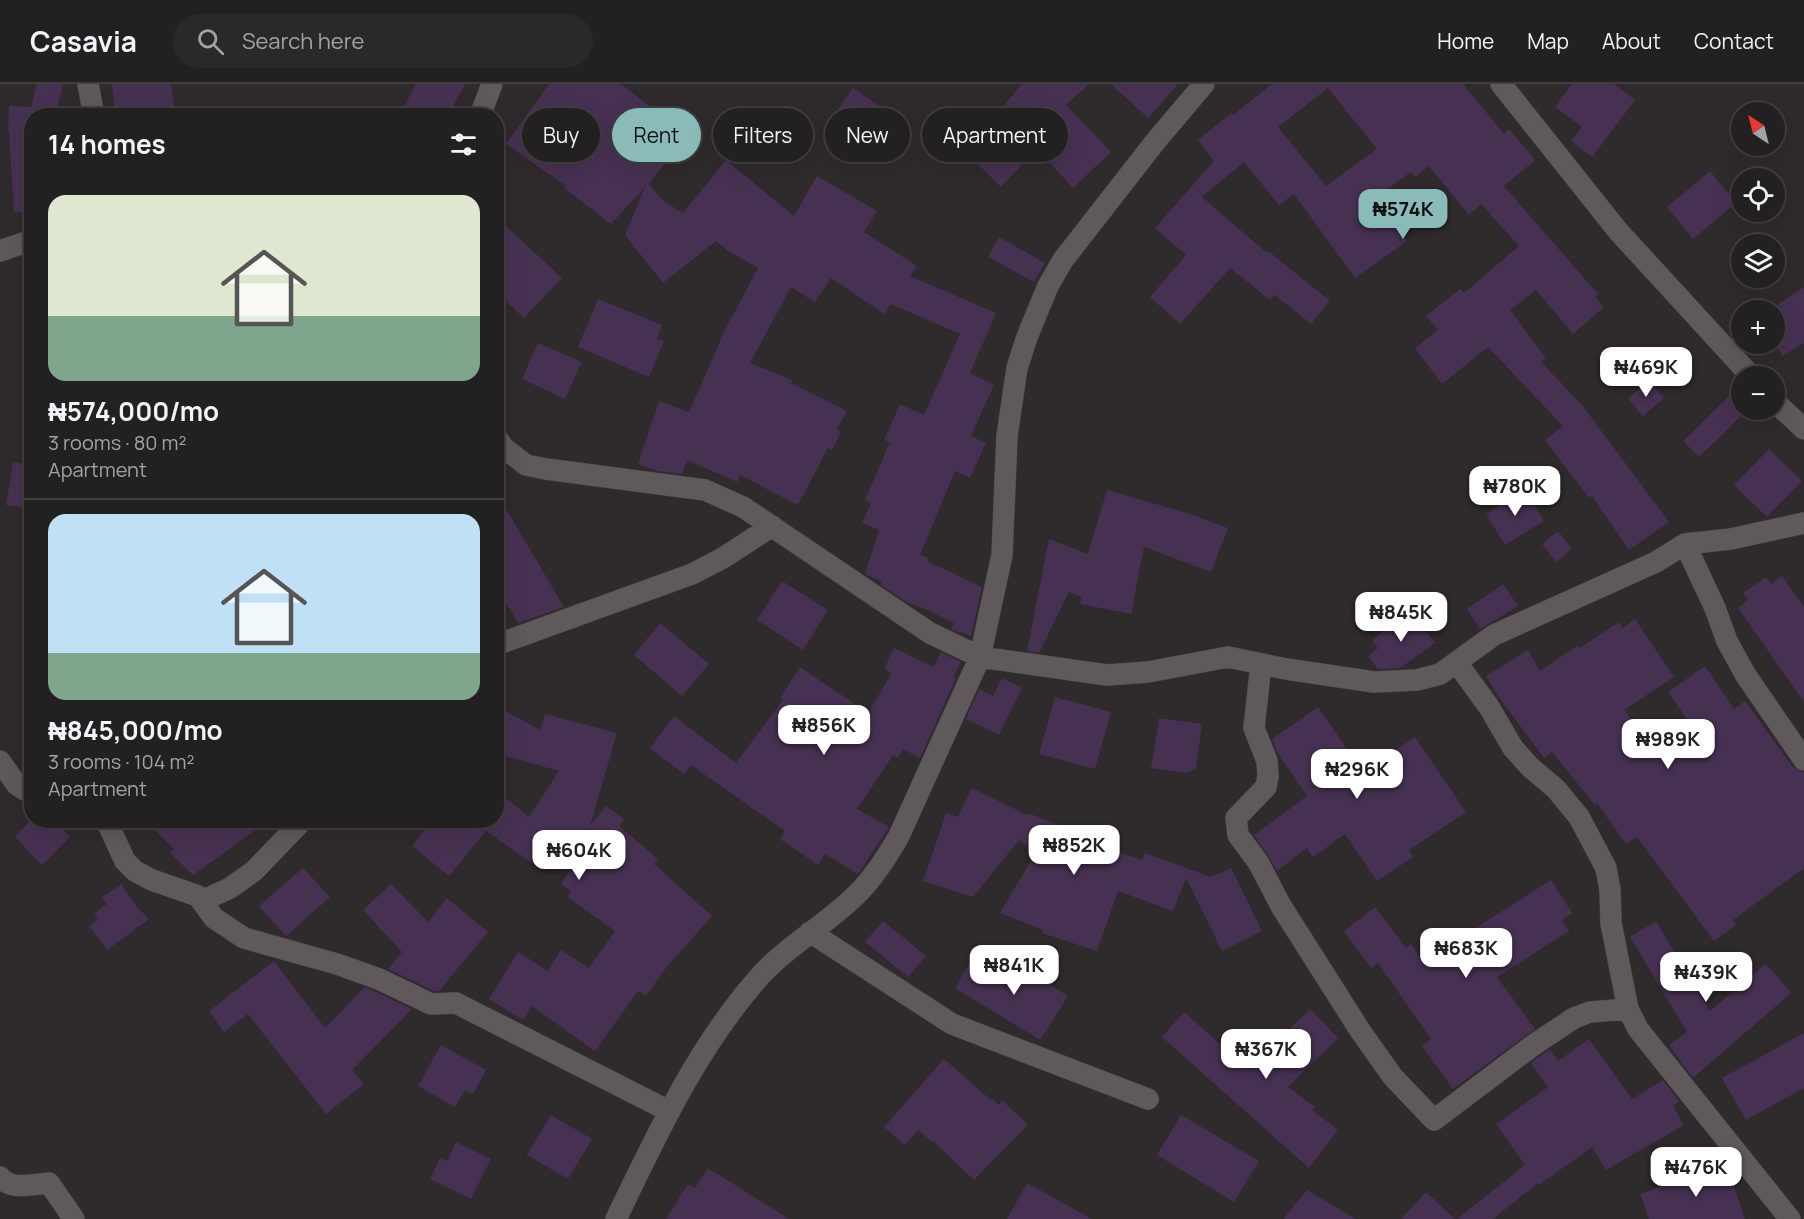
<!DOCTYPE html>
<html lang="en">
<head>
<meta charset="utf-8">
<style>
  body { margin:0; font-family:Manrope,sans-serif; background:#2b282a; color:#f1f3f6; height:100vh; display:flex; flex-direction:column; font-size:22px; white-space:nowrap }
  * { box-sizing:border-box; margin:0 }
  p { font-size:20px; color:#a3a3a5 }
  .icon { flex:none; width:33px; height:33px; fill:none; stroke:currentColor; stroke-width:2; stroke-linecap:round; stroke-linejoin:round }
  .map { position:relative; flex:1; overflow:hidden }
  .drawer { position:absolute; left:24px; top:24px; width:480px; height:720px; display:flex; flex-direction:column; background:#232021; border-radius:24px; box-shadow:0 6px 24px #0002,0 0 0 2px #403e3f }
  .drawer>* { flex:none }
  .guide { position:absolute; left:522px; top:24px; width:570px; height:54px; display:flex; gap:12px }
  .needle { width:39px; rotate:325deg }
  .fabs { position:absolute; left:1731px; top:18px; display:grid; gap:12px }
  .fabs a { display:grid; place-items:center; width:54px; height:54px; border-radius:50%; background:#232021; box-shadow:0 6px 24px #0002,0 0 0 2px #403e3f; font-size:30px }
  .price { position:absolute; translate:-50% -51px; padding:0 14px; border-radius:12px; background:#fff; color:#222; font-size:20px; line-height:39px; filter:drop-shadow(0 2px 3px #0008) }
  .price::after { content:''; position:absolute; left:50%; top:36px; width:18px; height:14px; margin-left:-9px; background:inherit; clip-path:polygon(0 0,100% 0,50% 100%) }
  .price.active { background:#8bbbb9; color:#111 }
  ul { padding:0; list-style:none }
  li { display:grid; align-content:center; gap:12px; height:318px; padding:0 24px }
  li+li { border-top:2px solid #403e3f }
  li span { display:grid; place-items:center; height:186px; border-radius:18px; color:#555 }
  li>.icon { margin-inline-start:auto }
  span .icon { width:108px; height:108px; fill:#fffc; stroke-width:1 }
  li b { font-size:26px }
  h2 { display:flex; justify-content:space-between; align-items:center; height:72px; padding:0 24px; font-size:26px }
  .pill { padding:0 21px; border-radius:27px; background:#232021; box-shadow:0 6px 24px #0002,0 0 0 2px #403e3f; font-size:21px; line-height:54px }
  .pill.active { background:#8bbbb9; color:#111 }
  header { display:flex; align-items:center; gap:36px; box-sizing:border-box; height:84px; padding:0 30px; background:#232021; border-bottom:2px solid #403e3f }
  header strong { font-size:28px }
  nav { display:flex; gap:33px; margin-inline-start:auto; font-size:21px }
  .search { width:420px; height:54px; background:#2b282a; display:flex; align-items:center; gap:15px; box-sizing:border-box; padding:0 21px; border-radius:33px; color:#a3a3a5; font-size:22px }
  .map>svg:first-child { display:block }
</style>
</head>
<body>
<header>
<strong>Casavia</strong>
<div class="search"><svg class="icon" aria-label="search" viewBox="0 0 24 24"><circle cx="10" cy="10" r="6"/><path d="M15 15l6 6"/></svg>Search here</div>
<nav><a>Home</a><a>Map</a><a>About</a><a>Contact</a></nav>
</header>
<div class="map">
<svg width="1804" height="1135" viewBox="0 0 1804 1135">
  <rect width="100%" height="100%" fill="#2f2a2c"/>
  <path fill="#473152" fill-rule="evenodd" d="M37,0H63L55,32H32V128H14L9,47H8L9,22L31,23Z
    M112,0H171L174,24L115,30Z
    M416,0H465L448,32H399Z
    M549,0H621L655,26L650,33L682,57L649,100L662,116L683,129L726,76L794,132L817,92L877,127L864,148L917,182L910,192L996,229L970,289L994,301L971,352L986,359L970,394L955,387L920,471L928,474L927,477L982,503L971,552L951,545L954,539L923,524L908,519L881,501L882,498L865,490L879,446L862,439L871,419L865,416L890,358L884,356L900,320L924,331L960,250L891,220L884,230L831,194L815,218L791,203L750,279L792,296L791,299L847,327L837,345L841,348L832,366L828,364L798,421L740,391L737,398L687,376L682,390L657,387L638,380L659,317L689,328L725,246L758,184L727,166L716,157L663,199L625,151L645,103L611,140L564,104L566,102L506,60Z
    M1022,0H1089L1066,21L1111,68L1073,104L1037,65L1001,103L966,69L1009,23L1005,20Z
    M1111,0H1178L1148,34Z
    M1272,0H1463L1504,50L1509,45L1535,76L1504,102L1598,210L1595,213L1604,223L1573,250L1536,206L1510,226L1546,274L1541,278L1582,321L1669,438L1629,466L1592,412L1589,414L1545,356L1563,342L1488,263L1442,300L1415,264L1438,246L1426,232L1460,205L1464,209L1519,162L1481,120L1469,131L1429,82L1415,93L1411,88L1375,114L1407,157L1355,194L1294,110L1279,121L1244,78L1202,113L1267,169L1268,167L1330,217L1311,240L1275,211L1270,216L1230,184L1180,240L1150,213L1186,171L1155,144L1214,77L1198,56L1231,29L1233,31ZM1328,4L1377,65L1326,102L1278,43Z
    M1572,0H1614L1635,16L1592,73L1571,57L1582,43L1555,23Z
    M853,4L894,32L866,73L824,44Z
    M1710,87L1736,119L1693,155L1667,123Z
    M496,133L562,194L524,234L496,208Z
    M999,153L1045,179L1034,198L988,173Z
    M1804,203V258L1783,272L1774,259V223Z
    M598,215L662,241L657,255L664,257L649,293L578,263Z
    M538,259L582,278L565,315L522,295Z
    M1648,296L1664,314L1643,332L1628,315Z
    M1741,300L1742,331L1699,373L1683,357Z
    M1769,365L1802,397L1767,433L1734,401Z
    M13,378L32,381V425L6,421Z
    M1107,406L1187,429L1228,444L1211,488L1144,463L1131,530L1080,520L1082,513L1069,508L1039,569L1027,567L1049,455L1088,470Z
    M1525,406L1544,437L1505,461L1486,430Z
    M496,408L564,523L518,539L496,502Z
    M1558,447L1572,465L1556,478L1542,460Z
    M1782,492L1804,523V618L1738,524L1748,516L1743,509L1766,493L1771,500Z
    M782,497L828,526L803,566L757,536Z
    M1503,500L1518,522L1480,545L1467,525Z
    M1411,527L1435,559L1400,584L1378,585L1368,572L1378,564L1372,556Z
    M1635,535L1674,593L1624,626L1665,676L1699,652L1668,608L1705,582L1734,625L1745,617L1793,683L1804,689V784L1733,836L1736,841L1714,857L1637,753L1626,760L1597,719L1595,721L1552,668L1544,674L1498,612L1486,592L1528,566L1540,587L1578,561L1580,564L1619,538L1623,544Z
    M660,539L709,580L682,612L634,571Z
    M894,564L934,583L941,568L961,578L953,593L956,594L920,674L903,665L898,674L893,671L857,725L889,743L858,790L825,770L818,781L780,755L785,747L691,681L684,690L650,664L674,632L736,679L783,616L780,614L800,583L868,629L892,589L884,585Z
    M1002,594L1022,604L999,651L966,635L979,605L993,612Z
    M1055,613L1111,628L1095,685L1039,670Z
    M496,622L540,646L545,630L617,649L590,742L606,722L624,735L619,742L658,775L654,780L712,832L665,885L646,912L638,907L595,967L532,922L523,936L489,915L518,868L548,887L561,866L589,884L615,847L567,813L571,807L561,800L575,778L557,765L541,785L486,747L449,792L412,762L432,736H496V706L529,733L559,687L496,669Z
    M1318,623L1363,688L1415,653L1466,728L1409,766L1413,773L1377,797L1345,750L1313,773L1307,764L1277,787L1268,771L1254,751L1307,712L1277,668L1272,655Z
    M1159,634L1202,640L1196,684L1187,689L1151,684Z
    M972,704L1027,731L1028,729L1071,746L1068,752L1142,776L1145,769L1211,793L1231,784L1262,847L1222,867L1186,794L1173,827L1118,807L1097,867L1042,849L1043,846L1000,829L1036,768L1019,756L973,813L923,797L946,729L958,733Z
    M31,736H54L70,753L42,781L15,753Z
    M145,736H270L193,791L170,769L174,765Z
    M303,784L330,813L286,852L259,822Z
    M1551,796L1572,829L1562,836L1569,847L1497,893L1535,945L1453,1005L1422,962L1431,955L1378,879L1371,884L1344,847L1375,823L1406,864L1411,860L1422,875L1460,849L1463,852Z
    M121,800L137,823L149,835L107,866L89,842L98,836L94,830L107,820L101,814Z
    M391,800L428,838L447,814L488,848L439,907H434L388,885L402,868L363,826Z
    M883,837L926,872L908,893L865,858Z
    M1656,837L1710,927L1766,880L1791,909L1693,994L1669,961L1687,948L1630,853Z
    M973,873L1012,897L1021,882L1068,912L1040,956L955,904Z
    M274,877L325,944L365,903L412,925L352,986L364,1000L326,1030L248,930L224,948L209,927Z
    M1310,925L1338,954L1288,1003L1315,1023L1312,1026L1338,1046L1309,1084L1162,953L1184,928L1248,985Z
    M1804,949V1004L1746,1036L1722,994Z
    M1589,955L1632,1015L1663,996L1679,1017L1673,1022L1684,1041L1606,1086L1592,1063L1539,1101L1538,1099L1493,1135H1457L1525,1081L1496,1040L1548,1003L1531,979L1550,965L1558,977Z
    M441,961L486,986L473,1010L465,1006L455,1023L418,1002Z
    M944,975L991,1016L992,1014L999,1021L1003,1017L1028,1041L974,1096L933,1057L932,1058L918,1046L905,1061L884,1043Z
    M551,1031L592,1055L568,1095L527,1071Z
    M1181,1031L1259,1077L1234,1118L1157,1071Z
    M456,1058L491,1075L471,1115L430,1095L440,1074L447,1077Z
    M1726,1080L1745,1135H1649L1640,1110Z
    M708,1084L789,1135H666L688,1100L695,1104Z
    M1027,1099L1092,1135H1007Z
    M1307,1106L1356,1135H1283Z
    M1426,1108L1455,1135H1401Z"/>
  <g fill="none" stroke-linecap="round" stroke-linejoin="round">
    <g stroke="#4c474a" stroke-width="22">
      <path id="street" d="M88,0L94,32
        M1501,0L1618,147L1751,292
        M480,32L492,0
        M0,167L32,156
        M1774,317L1804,345
        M496,353L504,364L526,381L546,385L705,406L743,423L930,549L980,573L1107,591L1148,588L1228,573L1286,585L1374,598L1417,596L1440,590L1494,551L1656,478L1685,460L1731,455L1804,439
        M1685,460L1715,524L1727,557L1745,590L1804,676
        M496,561L692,490L723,474L772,442
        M1457,579L1489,623L1513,664L1530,683L1556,705L1579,733L1606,784L1610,806L1611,839L1628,925L1638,945L1790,1135
        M1261,580L1254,644L1267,677L1268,692L1266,703L1236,734L1238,751L1258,778L1281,822L1361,948L1393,993L1434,1036L1532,962L1574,934L1590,928L1628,925
        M0,677L17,701L32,710
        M106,736L125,777L135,787L152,796L198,812L214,834L244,854L337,880L379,895L431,920L456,919L669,1027
        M202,817L230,804L254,787L303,736
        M810,848L952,940L1148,1015
        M0,1093C11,1107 33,1100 49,1099L74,1135
        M616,1135C657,1050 697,963 760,892C790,859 831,838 861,806C876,790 887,772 898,754L980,573L1002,471L1007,352L1017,284L1027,253L1048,202L1063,176L1155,58L1204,0"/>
    </g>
    <use href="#street" stroke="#5f595c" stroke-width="21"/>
  </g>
</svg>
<div class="fabs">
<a><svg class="needle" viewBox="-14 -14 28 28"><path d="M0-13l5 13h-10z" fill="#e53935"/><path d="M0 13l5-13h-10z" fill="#a3a3a5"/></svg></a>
<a><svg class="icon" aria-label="locate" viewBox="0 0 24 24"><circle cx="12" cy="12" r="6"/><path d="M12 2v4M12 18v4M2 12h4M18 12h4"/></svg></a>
<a><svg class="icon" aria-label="layers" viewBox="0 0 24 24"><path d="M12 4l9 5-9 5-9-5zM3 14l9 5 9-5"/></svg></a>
<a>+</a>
<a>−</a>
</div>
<b class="price active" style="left:1403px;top:156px">₦574K</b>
<b class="price" style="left:1646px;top:314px">₦469K</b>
<b class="price" style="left:1515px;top:433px">₦780K</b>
<b class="price" style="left:1401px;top:559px">₦845K</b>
<b class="price" style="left:824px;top:672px">₦856K</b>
<b class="price" style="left:1668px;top:686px">₦989K</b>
<b class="price" style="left:1357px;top:716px">₦296K</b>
<b class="price" style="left:1074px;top:792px">₦852K</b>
<b class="price" style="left:579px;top:797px">₦604K</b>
<b class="price" style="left:1466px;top:895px">₦683K</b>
<b class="price" style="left:1014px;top:912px">₦841K</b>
<b class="price" style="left:1706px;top:919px">₦439K</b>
<b class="price" style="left:1266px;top:996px">₦367K</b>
<b class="price" style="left:1696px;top:1114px">₦476K</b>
<div class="guide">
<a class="pill">Buy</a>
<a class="pill active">Rent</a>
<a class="pill">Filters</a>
<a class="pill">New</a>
<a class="pill">Apartment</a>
</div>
<section class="drawer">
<h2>14 homes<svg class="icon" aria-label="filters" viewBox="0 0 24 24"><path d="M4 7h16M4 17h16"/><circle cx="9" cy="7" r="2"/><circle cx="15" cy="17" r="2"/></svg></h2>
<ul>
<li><span style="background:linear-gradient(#dfe7d0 65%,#7fa58c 0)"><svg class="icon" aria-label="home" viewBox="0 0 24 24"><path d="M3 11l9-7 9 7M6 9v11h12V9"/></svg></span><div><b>₦574,000/mo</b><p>3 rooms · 80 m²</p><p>Apartment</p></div></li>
<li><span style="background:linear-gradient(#bfe0f5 75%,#7fa58c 0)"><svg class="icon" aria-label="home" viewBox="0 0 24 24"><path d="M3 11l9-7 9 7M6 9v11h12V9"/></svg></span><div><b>₦845,000/mo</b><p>3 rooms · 104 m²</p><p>Apartment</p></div></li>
</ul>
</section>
</div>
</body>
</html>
